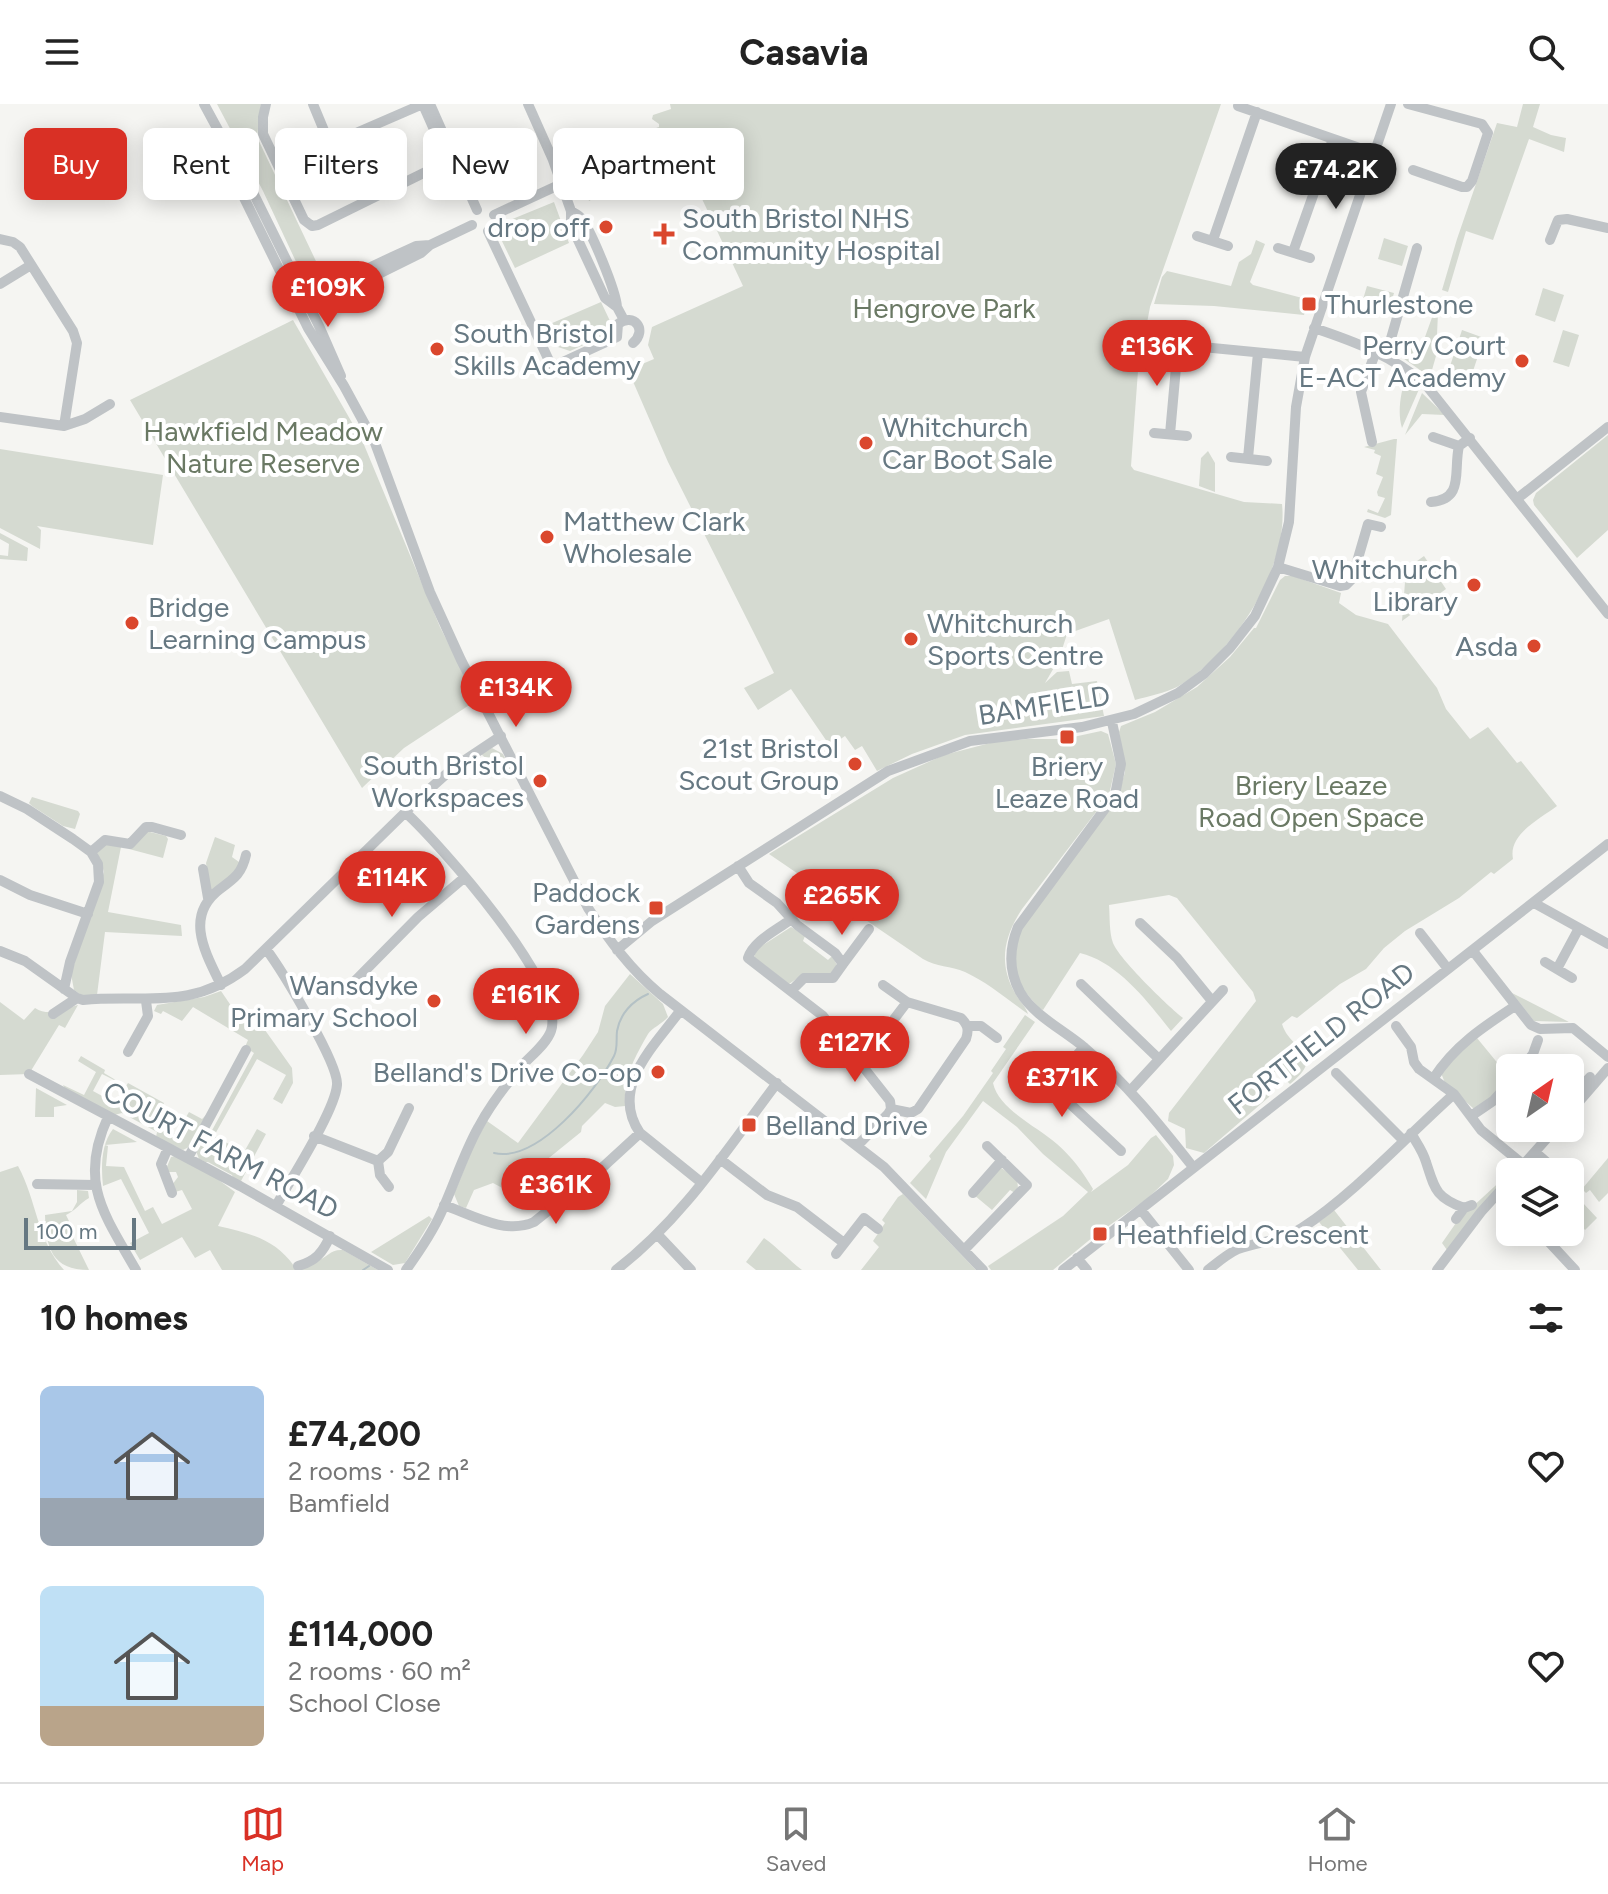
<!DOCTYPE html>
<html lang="en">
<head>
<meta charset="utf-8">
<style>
  body { margin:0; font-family:Figtree,sans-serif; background:#f6f6f6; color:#222; height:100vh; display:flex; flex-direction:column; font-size:30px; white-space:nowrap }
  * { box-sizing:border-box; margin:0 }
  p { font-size:26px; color:#767676 }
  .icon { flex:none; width:44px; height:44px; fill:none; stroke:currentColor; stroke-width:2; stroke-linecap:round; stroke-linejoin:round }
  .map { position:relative; height:1166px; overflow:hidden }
  .panel { display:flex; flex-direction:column; background:#fff; flex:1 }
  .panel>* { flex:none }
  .guide { position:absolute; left:24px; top:24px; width:800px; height:72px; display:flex; gap:16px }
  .needle { width:52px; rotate:34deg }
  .fabs { position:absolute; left:1496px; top:950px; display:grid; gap:16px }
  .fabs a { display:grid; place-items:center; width:88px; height:88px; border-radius:12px; background:#fff; box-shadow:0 4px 20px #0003; font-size:40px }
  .scale { position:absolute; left:24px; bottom:20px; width:112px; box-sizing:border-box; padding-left:8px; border:4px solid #667882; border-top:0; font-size:22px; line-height:28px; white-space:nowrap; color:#667882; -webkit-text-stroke:6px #fff; paint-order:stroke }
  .price { position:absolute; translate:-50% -68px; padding:0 18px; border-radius:28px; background:#d93025; color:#fff; font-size:26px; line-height:52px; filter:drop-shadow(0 2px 4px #0008) }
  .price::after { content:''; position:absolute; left:50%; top:48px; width:24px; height:18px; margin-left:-12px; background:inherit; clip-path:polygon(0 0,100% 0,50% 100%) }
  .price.current { background:#222; color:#fff }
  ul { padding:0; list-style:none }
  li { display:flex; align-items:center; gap:24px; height:200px; padding:0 40px }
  li span { display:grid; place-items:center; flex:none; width:224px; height:160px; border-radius:12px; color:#555 }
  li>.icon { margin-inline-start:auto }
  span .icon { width:96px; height:96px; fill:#fffc; stroke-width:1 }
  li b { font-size:34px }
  h2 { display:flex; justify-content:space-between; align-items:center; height:96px; padding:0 40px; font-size:34px }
  .pill { padding:0 28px; border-radius:12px; background:#fff; box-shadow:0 4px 20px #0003; font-size:28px; line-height:72px }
  .pill.current { background:#d93025; color:#fff }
  header { display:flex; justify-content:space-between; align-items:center; height:104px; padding:0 40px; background:#fff; font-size:36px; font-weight:700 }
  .dock { display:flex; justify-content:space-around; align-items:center; height:112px; border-top:2px solid #e0e0e0; background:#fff; font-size:22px; color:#767676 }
  .dock a { display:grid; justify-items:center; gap:4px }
  .dock .current { color:#d93025 }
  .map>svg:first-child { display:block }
</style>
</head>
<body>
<header><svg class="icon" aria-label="menu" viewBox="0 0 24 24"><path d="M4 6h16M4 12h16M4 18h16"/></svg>Casavia<svg class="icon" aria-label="search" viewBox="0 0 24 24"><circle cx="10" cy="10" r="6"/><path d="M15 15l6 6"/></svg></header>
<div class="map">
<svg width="1608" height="1166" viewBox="0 0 1608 1166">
  <rect width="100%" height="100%" fill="#f5f5f2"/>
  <path fill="#d5dad1" d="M217,0H261L257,33L324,174L310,179L298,162L263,87Z
    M670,0H1221L1150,203L1138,267L1131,362L1134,366L1244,398L1282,400C1289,465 1232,552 1177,583C1165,589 1149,592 1135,596L1109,515L1067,530L1059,555L1045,579L1057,568L1069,567L1072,580L1097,577L1104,612L965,631L912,650L877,667L862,642L855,646L845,632L830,642L791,585L758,606L744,584L774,569L668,358L628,266L654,255L648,241L652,223L743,182L695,80L680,32L643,54L647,66L589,97C584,79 597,80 606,71L592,50L628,48L634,42L626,34L659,23V20L652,15L653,11L671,5Z
    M1523,0H1540L1533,23L1551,31L1566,34L1564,48L1529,35L1493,136L1466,127L1448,188L1442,186L1457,135L1497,19L1517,23Z
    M554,98L569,139L515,164L500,133L502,122L510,116Z
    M1384,134L1408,142L1402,162L1378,155Z
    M1256,136L1265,140L1250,178L1253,181L1306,195L1308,198L1304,211L1214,202L1154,200L1162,173L1167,167L1231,182L1239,158L1251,150Z
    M1367,182L1394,189L1388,210L1361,202Z
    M1543,184L1564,191L1555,218L1535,211Z
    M601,198L610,217L604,232L570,247L549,240L543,223Z
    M1434,208L1438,209L1436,252L1430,273L1397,250L1395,245L1396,237L1421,244Z
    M293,216L362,336L440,523L477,596L404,644L362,684L130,296Z
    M1462,226L1484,234L1471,273L1449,265Z
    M1563,226L1579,231L1569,263L1553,258Z
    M1406,272L1420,283L1402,324C1397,308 1401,288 1406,272Z
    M1422,289L1445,311L1422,310L1405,331Z
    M1608,331V426L1577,454L1534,401L1533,396L1536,389Z
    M1394,335H1397L1391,411L1385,414L1367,408L1368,405L1378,409L1385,394L1378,392L1377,388L1383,373L1376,370L1381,352L1374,349L1375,346L1364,343Z
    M0,345L163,371L153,441L37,422L41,426L40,445L0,424Z
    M1208,347L1215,359V388L1199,382L1201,354Z
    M0,429L28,444L27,457L0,455V451L8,452L9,440L0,435Z
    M1424,452L1446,485L1402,517L1406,465Z
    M1285,472H1293L1341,489L1339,499L1356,511L1388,520L1437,584L1446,605L1470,635L1488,623L1517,659L1521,657L1557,702C1540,715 1508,730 1513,755L1494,770L1491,768L1459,794L1405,827L1384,844L1366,865L1340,880L1297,914L1292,912L1282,920C1290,947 1328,949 1290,980L1278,969L1271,967L1265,978L1271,986L1269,993L1204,1049L1186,1044L1185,1025L1168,1017L1169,1009L1256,897L1253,888L1177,794L1169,791L1109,801C1110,813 1109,828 1113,839C1119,855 1169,903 1183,914L1171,927C1148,898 1118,858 1080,849L1043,906L1039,904L1020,882L1012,849L1022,822L1117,695L1125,668L1119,628L1121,622L1155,608L1197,583L1230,553L1254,524H1256L1280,476Z
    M1101,627L1108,630L1116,660L1109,691L1022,805C1004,833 998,859 1015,889C1019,897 1026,903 1028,910C1008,896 987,878 965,868C951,862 936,863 923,855L769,750L893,674L944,651L994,638L1027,635H1064Z
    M492,644L503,650L512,668L507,673L481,650Z
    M32,693L78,707L80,710L75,725L63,722L32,702L29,699Z
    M146,727L166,732L168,735L163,754L129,745Z
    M215,733L235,741L232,753L239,758L240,764L213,786L210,785L206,759Z
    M104,740L121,743L108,808L181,821L182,832L105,828L97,891L84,893L74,886L71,870L104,768L100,754L96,750Z
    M791,823L805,832L803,837L828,856L832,852L837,861L830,870L805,869L789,880L754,853L757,845Z
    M630,870L663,900L668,913C662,920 652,924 648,930C635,953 624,971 625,1002L615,1003L605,999L582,1022L581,1028L508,1087L493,1079L474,1086L466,1104L459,1102L454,1090L474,1041L487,1017L518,1039L583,951L598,928L605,902Z
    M221,887L238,912L250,905L292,964L293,979L282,1000L273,995L286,971L257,955L214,1032L244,1048L257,1025L266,1030L241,1077L233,1074L232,1071L208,1058H205L199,1055L196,1047L205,1029L209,1027L210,1030L254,949L245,943L248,936L193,903L182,917L163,907L161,910L154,907L157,901L204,893Z
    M1512,889L1569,918L1534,917Z
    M0,898L24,916L35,904C49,913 64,905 78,901L65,924L59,921L29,970L0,971Z
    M1025,911L1035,918L993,979C999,1006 1038,1023 1057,1040C1072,1053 1083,1068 1093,1085L1091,1088L1128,1061L1151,1034L1156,1031L1173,1052L1174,1061L1168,1075L1148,1094L1093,1133L1053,1166H991L988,1162L1063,1112L1088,1088L1043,1050L1017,1023L983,997L946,1048L926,1095L910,1079L931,1055L929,1052L963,1012L993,969L991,967L1006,945L1003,943Z
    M1474,934H1477L1509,973L1487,998L1474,1005L1445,979L1441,969Z
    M81,952L105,966L104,969L124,981L102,970L93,987L115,999L128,979L164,999L154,1019L176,1030L189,1008L202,1015L207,1010L191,1042L183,1046L156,1033L157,1028L122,1009L114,1011L65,985L63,981L84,991L96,968L78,957Z
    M36,984L67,1001L54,1003V1013H35Z
    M113,1025L137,1038L105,1041L108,1042L106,1062L124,1063L145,1107L153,1103L162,1120L192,1105L182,1086L175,1088L172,1081L178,1073L176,1068H169L166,1065L171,1053L175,1052L216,1074L235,1088L218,1122C249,1129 275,1135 294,1162C301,1160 310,1159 317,1157C328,1153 330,1145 343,1146L378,1166H222L210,1146L195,1154L182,1133L140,1156L130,1139L149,1129L121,1075L103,1082C101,1063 101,1040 113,1025Z
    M1608,1054V1089L1599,1098L1590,1086L1586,1089L1582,1085Z
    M1512,1059L1510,1071L1466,1121L1447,1146L1442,1139L1458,1116L1506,1072L1504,1068Z
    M18,1062C37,1097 37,1136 64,1166H0V1068Z
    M1000,1063L1017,1075L1018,1084L1015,1089L1010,1086L992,1106L974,1091Z
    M77,1086L88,1087L89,1094C80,1099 75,1107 66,1111L69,1117L66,1119L89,1166C52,1166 46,1144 45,1111L72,1107L77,1098Z
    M903,1090L976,1166H861L879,1143L873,1137L885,1119L882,1116L898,1093Z
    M1572,1092L1580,1101L1583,1099L1597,1114L1585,1126L1570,1110Z
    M1334,1106L1381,1166H1358L1319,1118Z
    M429,1112L432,1115L405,1159L393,1161L371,1148Z
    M764,1134C778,1144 789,1156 802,1166H756L746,1158Z"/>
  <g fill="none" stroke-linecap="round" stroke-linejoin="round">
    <path stroke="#b4c1c5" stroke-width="2" d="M494,1049C538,1059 596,987 614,952C618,944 616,936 617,927C620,910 632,897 648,890
      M363,1166L369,1162"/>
    <path stroke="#bfc3c6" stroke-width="10" d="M204,0L224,37L231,44L320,224L341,272
      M266,0L263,13V30L304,116L312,122L318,121L454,54
      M313,0L330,41
      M430,0L477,106
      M528,0L553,56L571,107V121L605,194L617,203L624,216
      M1408,0L1482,20L1488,29L1472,77L1467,83H1462L1413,66
      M1238,2L1374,49
      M424,3L444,48
      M224,37L222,49L308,224L344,282L375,339L430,488L461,556L588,804C609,836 630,865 660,890L884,1063L983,1166
      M280,62L423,0
      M571,107C574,109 579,111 581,114C591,126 616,187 617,203
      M494,111L561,80
      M488,127L552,263L617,233
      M1197,132L1228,142
      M0,135L13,138L20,143L73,227L77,239L64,322
      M1213,136L1257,8
      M1550,136L1558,116L1567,115L1608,124
      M1278,144L1310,154
      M1293,148L1333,35
      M0,180L31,161
      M303,195L392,153L416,142L430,141L472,121
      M304,203L310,204L421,149L430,141
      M1314,224C1356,238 1393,252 1426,281L1608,510
      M617,233L618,220C634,208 648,226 633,239
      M1161,239L1305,253
      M1386,252L1417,144
      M0,313L64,322L85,315L110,300
      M1154,329L1187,332
      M1170,330L1178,241
      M1433,333L1459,342
      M1372,338L1361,288L1376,247
      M1231,353L1267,357
      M1248,354L1258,249
      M1518,394L1608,323
      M1431,398C1465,395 1453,367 1459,342L1470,334
      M1278,463L1340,482L1346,481L1352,475L1368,420L1381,423
      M1112,618L1121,660L1115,691L1018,823C1009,845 1008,866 1020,888C1034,912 1064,926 1085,944C1126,979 1160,1021 1193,1063
      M0,692L27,705L73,735L91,748L98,760L99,778L70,858L64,885
      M405,708C439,739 567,883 551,927C546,941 529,953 520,964C504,983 489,1003 478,1024C463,1051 454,1081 441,1109C432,1129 419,1148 406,1166
      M91,748L105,736L130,740L146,723H152L181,731
      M738,762L749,779L777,799L797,821L835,849L843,860L833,874H804L791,887
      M203,765L208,794
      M0,776L30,791L88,810
      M1534,799L1608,840
      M790,816C777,826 753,837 748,854L823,912L890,997L891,1005L888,1010L858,1041
      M1140,819L1177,854L1212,897
      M1420,829L1448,865
      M266,845C281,865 339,960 337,981C335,1007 290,1076 276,1102
      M617,846L652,817L888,667L970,637L1082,623L1134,610L1178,589L1204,570L1230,544L1255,512L1278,463L1289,418L1296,303L1305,253L1391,0
      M0,847L25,857L77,894L83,896C145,890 189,907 245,865L424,690L453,664L501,632
      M1473,847L1531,921L1540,925L1573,924L1608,953
      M1545,858L1572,874
      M843,860L869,825
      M1557,865L1579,824
      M1081,880L1159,955
      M221,881C205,848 184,812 220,785C235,774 242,769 246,751
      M883,881L907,898
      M346,886L418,813L465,773
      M680,907C654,942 609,984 640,1029L702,1079
      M53,910L77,894
      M967,922H981L997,934
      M1396,922L1411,943L1414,958L1419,965L1454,990L1481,1026L1524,1061
      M128,948L148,912L146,897
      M861,959L907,898L961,914C968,921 969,926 966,935L918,1005L911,1009L891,1005
      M1026,959L1121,1047
      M1522,964L1533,950L1538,936
      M1336,969L1403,1036
      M29,970L240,1082L388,1166
      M1433,975C1454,942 1483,923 1515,902
      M1050,981L1084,943
      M1130,987L1223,886
      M1570,995L1590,973
      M1570,1008L1608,964
      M1471,1012L1493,997L1510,978
      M108,1013C78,1078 104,1110 136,1166
      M1411,1029C1416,1038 1423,1047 1426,1058C1435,1085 1435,1093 1464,1104
      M314,1032L378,1057L388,1048L409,1004
      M168,1044L161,1060L172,1089
      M1535,1048L1550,1061
      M188,1054L246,946
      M720,1055L767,1091L797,1103L844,1139
      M378,1057L380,1071L389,1083
      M1517,1068L1556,1024
      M37,1080L95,1081
      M1500,1087L1510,1098
      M973,1089L1002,1056
      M444,1101C472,1111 505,1131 534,1118L604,1062L640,1029
      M1141,1106L1189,1166
      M1456,1115L1464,1104L1472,1101
      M658,1131L691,1166
      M1549,1138L1575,1166
      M965,1145L1027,1081L987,1042
      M836,1150L864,1114L878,1125
      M1077,1154L1087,1166
      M298,1162C315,1157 323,1149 330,1132
      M616,1166C682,1116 727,1045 777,979
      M1063,1166L1608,740
      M1208,1166C1218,1158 1227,1150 1238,1145C1260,1137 1283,1137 1302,1124C1354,1090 1407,1032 1454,990
      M1437,1166L1481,1108L1510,1076"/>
  </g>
  <g fill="#da472d" stroke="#fff" stroke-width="3">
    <circle cx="606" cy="123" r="8"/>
    <path d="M660 118h8v8h8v8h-8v8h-8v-8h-8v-8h8z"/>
    <rect x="1301" y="192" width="16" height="16" rx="4"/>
    <circle cx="437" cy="245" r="8"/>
    <circle cx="1522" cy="257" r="8"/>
    <circle cx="866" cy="339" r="8"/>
    <circle cx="547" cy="433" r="8"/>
    <circle cx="1474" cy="481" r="8"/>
    <circle cx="132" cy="519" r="8"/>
    <circle cx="911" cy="535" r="8"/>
    <circle cx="1534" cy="542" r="8"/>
    <rect x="1059" y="625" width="16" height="16" rx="4"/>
    <circle cx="855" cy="660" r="8"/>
    <circle cx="540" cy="677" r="8"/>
    <rect x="648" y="796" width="16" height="16" rx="4"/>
    <circle cx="434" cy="897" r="8"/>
    <circle cx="658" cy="968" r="8"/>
    <rect x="741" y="1013" width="16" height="16" rx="4"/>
    <rect x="1092" y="1122" width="16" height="16" rx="4"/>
  </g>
  <g text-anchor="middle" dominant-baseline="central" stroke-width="8" stroke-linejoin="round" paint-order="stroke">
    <g font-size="28" fill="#667882" stroke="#fff" text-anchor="start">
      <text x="682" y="114">South Bristol NHS<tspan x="682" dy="32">Community Hospital</tspan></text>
      <text x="590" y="123" text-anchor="end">drop off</text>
      <text x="1325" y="200">Thurlestone</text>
      <text x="453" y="229">South Bristol<tspan x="453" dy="32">Skills Academy</tspan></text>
      <text x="1506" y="241" text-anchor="end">Perry Court<tspan x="1506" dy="32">E-ACT Academy</tspan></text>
      <text x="882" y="323">Whitchurch<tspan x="882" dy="32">Car Boot Sale</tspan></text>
      <text x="563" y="417">Matthew Clark<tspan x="563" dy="32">Wholesale</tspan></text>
      <text x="1458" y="465" text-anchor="end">Whitchurch<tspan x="1458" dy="32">Library</tspan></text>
      <text x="148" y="503">Bridge<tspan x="148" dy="32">Learning Campus</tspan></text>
      <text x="927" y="519">Whitchurch<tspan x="927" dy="32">Sports Centre</tspan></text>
      <text x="1518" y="542" text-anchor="end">Asda</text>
      <text x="839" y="644" text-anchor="end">21st Bristol<tspan x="839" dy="32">Scout Group</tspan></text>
      <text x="524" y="661" text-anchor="end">South Bristol<tspan x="524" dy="32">Workspaces</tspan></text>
      <text x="1067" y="662" text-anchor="middle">Briery<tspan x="1067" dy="32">Leaze Road</tspan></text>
      <text x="640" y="788" text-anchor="end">Paddock<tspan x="640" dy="32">Gardens</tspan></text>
      <text x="418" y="881" text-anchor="end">Wansdyke<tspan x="418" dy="32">Primary School</tspan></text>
      <text x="642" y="968" text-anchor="end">Belland's Drive Co-op</text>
      <text x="765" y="1021">Belland Drive</text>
      <text x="1116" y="1130">Heathfield Crescent</text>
    </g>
    <g font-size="28" fill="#6a7964" stroke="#fff">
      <text x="944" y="204">Hengrove Park</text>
      <text x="263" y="327">Hawkfield Meadow<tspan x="263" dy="32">Nature Reserve</tspan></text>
      <text x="1311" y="681">Briery Leaze<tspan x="1311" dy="32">Road Open Space</tspan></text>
    </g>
    <g font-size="28" fill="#667882" stroke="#fff">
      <text transform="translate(1044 601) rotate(-9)">BAMFIELD</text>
      <text transform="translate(1321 934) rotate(-38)">FORTFIELD ROAD</text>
      <text transform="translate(221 1046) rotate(28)">COURT FARM ROAD</text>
    </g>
  </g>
</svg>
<div class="fabs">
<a><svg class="needle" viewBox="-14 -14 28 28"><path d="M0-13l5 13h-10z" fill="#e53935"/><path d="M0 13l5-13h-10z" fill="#767676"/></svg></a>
<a><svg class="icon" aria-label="layers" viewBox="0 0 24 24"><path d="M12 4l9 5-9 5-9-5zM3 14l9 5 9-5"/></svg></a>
</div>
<div class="scale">100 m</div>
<b class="price current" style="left:1336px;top:107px">£74.2K</b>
<b class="price" style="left:328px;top:225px">£109K</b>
<b class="price" style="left:1157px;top:284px">£136K</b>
<b class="price" style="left:516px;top:625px">£134K</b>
<b class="price" style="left:392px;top:815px">£114K</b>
<b class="price" style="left:842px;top:833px">£265K</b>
<b class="price" style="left:526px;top:932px">£161K</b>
<b class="price" style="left:855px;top:980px">£127K</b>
<b class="price" style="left:1062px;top:1015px">£371K</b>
<b class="price" style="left:556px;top:1122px">£361K</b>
<div class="guide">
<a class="pill current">Buy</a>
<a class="pill">Rent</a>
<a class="pill">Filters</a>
<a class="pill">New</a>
<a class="pill">Apartment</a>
</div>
</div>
<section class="panel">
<h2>10 homes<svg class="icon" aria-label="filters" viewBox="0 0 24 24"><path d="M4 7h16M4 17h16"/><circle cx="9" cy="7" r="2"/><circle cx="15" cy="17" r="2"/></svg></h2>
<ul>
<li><span style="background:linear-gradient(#a9c7e8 70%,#9aa5b1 0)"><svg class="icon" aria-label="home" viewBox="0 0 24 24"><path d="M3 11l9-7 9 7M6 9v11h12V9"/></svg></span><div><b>£74,200</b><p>2 rooms · 52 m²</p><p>Bamfield</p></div><svg class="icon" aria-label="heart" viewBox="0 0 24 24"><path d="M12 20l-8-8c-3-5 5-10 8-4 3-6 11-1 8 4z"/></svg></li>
<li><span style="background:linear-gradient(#bfe0f5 75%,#b9a48a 0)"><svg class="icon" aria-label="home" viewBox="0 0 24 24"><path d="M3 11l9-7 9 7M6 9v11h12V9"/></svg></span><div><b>£114,000</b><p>2 rooms · 60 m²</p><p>School Close</p></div><svg class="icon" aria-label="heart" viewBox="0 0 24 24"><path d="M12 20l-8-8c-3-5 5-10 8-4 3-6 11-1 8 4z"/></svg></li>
</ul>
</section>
<nav class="dock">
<a class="current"><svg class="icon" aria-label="map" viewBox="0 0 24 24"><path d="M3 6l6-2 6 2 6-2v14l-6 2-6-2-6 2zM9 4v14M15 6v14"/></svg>Map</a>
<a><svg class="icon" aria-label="saved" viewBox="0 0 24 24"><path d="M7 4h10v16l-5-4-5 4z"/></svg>Saved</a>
<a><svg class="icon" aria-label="home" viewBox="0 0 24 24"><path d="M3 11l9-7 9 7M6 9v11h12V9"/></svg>Home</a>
</nav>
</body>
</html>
